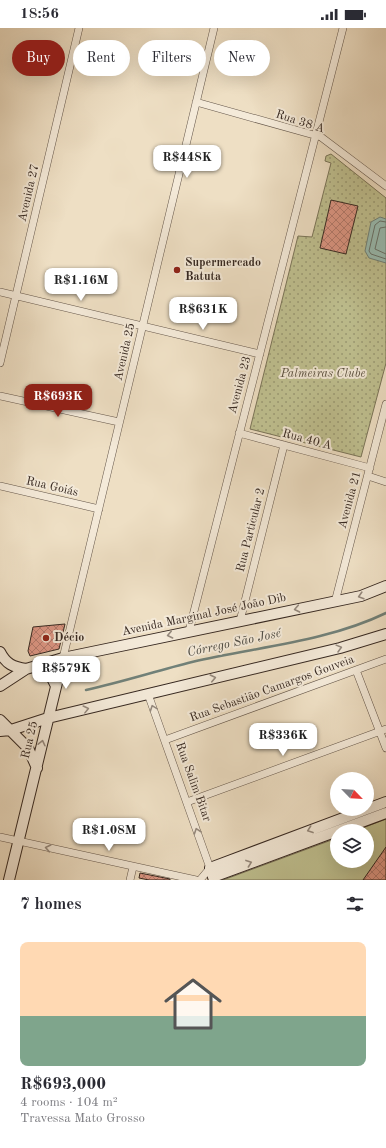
<!DOCTYPE html>
<html lang="en">
<head>
<meta charset="utf-8">
<style>
  body { margin:0; font-family:"Old Standard TT",serif; background:#f7f7f7; color:#2b2b33; height:100vh; display:flex; flex-direction:column; font-size:15px; white-space:nowrap }
  * { box-sizing:border-box; margin:0 }
  p { font-size:13px; color:#7c7c81 }
  .icon { flex:none; width:22px; height:22px; fill:none; stroke:currentColor; stroke-width:2; stroke-linecap:round; stroke-linejoin:round }
  .map { position:relative; height:852px; overflow:hidden }
  .panel { display:flex; flex-direction:column; background:#fff; flex:1 }
  .panel>* { flex:none }
  .hud { position:absolute; left:12px; top:12px; width:362px; height:36px; display:flex; gap:8px }
  .needle { width:26px; rotate:115deg }
  .buttons { position:absolute; left:330px; top:744px; display:grid; gap:8px }
  .buttons a { display:grid; place-items:center; width:44px; height:44px; border-radius:50%; background:#fff; box-shadow:0 4px 16px #0002; font-size:20px }
  .price { position:absolute; translate:-50% -34px; padding:0 9px; border-radius:8px; background:#fff; color:#222; font-size:13px; line-height:26px; filter:drop-shadow(0 1px 2px #0008) }
  .price::after { content:''; position:absolute; left:50%; top:24px; width:12px; height:9px; margin-left:-6px; background:inherit; clip-path:polygon(0 0,100% 0,50% 100%) }
  .price.current { background:#8f2418; color:#fff }
  ul { padding:0; list-style:none }
  li { display:grid; align-content:center; gap:8px; height:212px; padding:0 20px }
  li+li { border-top:1px solid #e1e1e2 }
  li span { display:grid; place-items:center; height:124px; border-radius:8px; color:#555 }
  li>.icon { margin-inline-start:auto }
  span .icon { width:72px; height:72px; fill:#fffc; stroke-width:1 }
  li b { font-size:17px }
  h2 { display:flex; justify-content:space-between; align-items:center; height:48px; padding:0 20px; font-size:17px }
  .chip { padding:0 14px; border-radius:18px; background:#fff; box-shadow:0 4px 16px #0002; font-size:14px; line-height:36px }
  .chip.current { background:#8f2418; color:#fff }
  .status { display:flex; justify-content:space-between; align-items:center; height:28px; padding:0 20px; background:#fff; direction:ltr }
  .status svg { height:11px; fill:currentColor }
  .map>svg:first-child { display:block }
</style>
</head>
<body>
<div class="status"><b>18:56</b><svg viewBox="0 0 49 12"><path d="M0 12V9h3v3zM5 12V6h3v6zM10 12V3h3v9zM15 12V0h3v12zM26 1h20v11H26zM47 4h2v5h-2z"/></svg></div>
<div class="map">
<svg width="386" height="852" viewBox="0 0 386 852">
  <defs>
    <pattern id="park-dots" width="8" height="8" patternUnits="userSpaceOnUse"><rect width="8" height="8" fill="#bfc090"/><path d="M2 2h.1M6 6h.1" fill="none" stroke="#9c9c75" stroke-width="1.8" stroke-linecap="round"/></pattern>
    <pattern id="building-cross-hatch" width="8" height="8" patternUnits="userSpaceOnUse"><rect width="8" height="8" fill="#dd9684"/><path d="M0 0l8 8M0 8l8-8" fill="none" stroke="#b47a6c"/></pattern>
  </defs>
  <rect width="100%" height="100%" fill="#eedfc4"/>
  <filter id="stains"><feTurbulence type="fractalNoise" baseFrequency=".005" numOctaves="4"/><feColorMatrix values="0 0 0 0 .2 0 0 0 0 .09 0 0 0 0 .02 0 0 0 .5 -.17"/></filter>
  <radialGradient id="worn" r=".72"><stop offset=".6" stop-color="#630" stop-opacity="0"/><stop offset="1" stop-color="#630" stop-opacity=".3"/></radialGradient>
  <path fill="#bfc090" stroke="#7a7458" d="M386,791V852H223L337,810V833H367V803H355Z"/>
  <path fill="url(#park-dots)" stroke="#7a7458" d="M331,126L386,170V335L361,429L250,401L298,208L312,209L331,135L325,133L326,128Z"/>
  <path fill="#99bdb3" stroke="#718179" d="M380,189L386,191V235L369,230L365,223L371,194Z"/>
  <g fill="none" stroke-linecap="round" stroke-linejoin="round">
    <path stroke="#68726a" stroke-width="1" d="M386,194L380,193L375,197L369,223L371,226L386,231
      M386,199L380,200L375,221L386,226"/>
    <path stroke="#718179" stroke-width="2.5" d="M86,662C122,654 156,643 192,634C256,619 326,614 386,585"/>
  </g>
  <path fill="url(#building-cross-hatch)" stroke="#362821" d="M331,172L358,178L346,226L320,220Z
    M65,596L59,621L30,628L28,623L33,599Z
    M386,819V852H363Z
    M140,845L170,851V852H149L139,850Z"/>
  <g fill="none" stroke-linecap="round" stroke-linejoin="round">
    <g stroke="#64564a" stroke-width="8">
      <path id="street" d="M196,74L321,109L386,158
        M0,264L260,326
        M0,335L79,0
        M0,368L119,394
        M239,405L370,440
        M368,448L386,454
        M0,458L99,481
        M335,574L386,376
        M240,593L284,417
        M189,603L343,0
        M63,630L214,0
        M356,642L386,720
        M148,666L210,840L200,852
        M165,712L386,631
        M187,774L386,701
        M0,809L196,852
        M130,852L133,839"/>
    </g>
    <g stroke="#362821" stroke-width="12">
      <path id="secondary" d="M0,624C6,636 13,639 26,641
        M33,639L52,650L56,658
        M0,658L26,641L63,630L361,568L386,558
        M0,692L28,720L37,740
        M0,703L11,702L48,690L340,620L386,606
        M213,849L386,785
        M9,852L63,630
        M214,852L210,840L386,774"/>
    </g>
    <use href="#street" stroke="#f4ead9" stroke-width="7"/>
    <use href="#secondary" stroke="#f4ead9" stroke-width="10"/>
  </g>
  <defs><path id="oneway-chevron" d="M-2-3.5L2.5 0L-2 3.5" fill="none" stroke-width="1.6" stroke-linecap="round" stroke-linejoin="round"/></defs>
  <g stroke="#95897d">
    <use href="#oneway-chevron" transform="translate(361 568) rotate(163)"/>
    <use href="#oneway-chevron" transform="translate(297 581) rotate(169)"/>
    <use href="#oneway-chevron" transform="translate(170 607) rotate(168)"/>
    <use href="#oneway-chevron" transform="translate(339 620) rotate(-15)"/>
    <use href="#oneway-chevron" transform="translate(213 650) rotate(-13)"/>
    <use href="#oneway-chevron" transform="translate(153 680) rotate(-110)"/>
    <use href="#oneway-chevron" transform="translate(86 681) rotate(-14)"/>
    <use href="#oneway-chevron" transform="translate(42 715) rotate(-77)"/>
    <use href="#oneway-chevron" transform="translate(310 802) rotate(160)"/>
    <use href="#oneway-chevron" transform="translate(197 803) rotate(-109)"/>
    <use href="#oneway-chevron" transform="translate(48 820) rotate(-168)"/>
    <use href="#oneway-chevron" transform="translate(249 835) rotate(-20)"/>
  </g>
  <g fill="#8f2418" stroke="#f4ead9" stroke-width="1.5">
    <circle cx="177" cy="242" r="4"/>
    <circle cx="46" cy="610" r="4"/>
  </g>
  <g text-anchor="middle" dominant-baseline="central" stroke-width="4" stroke-linejoin="round" paint-order="stroke">
    <g font-size="12" fill="#362821" stroke="#f4ead9">
      <text transform="translate(300 94) rotate(18)">Rua 38 A</text>
      <text transform="translate(29 165) rotate(-77)">Avenida 27</text>
      <text transform="translate(125 324) rotate(-77)">Avenida 25</text>
      <text transform="translate(240 357) rotate(-75)">Avenida 23</text>
      <text transform="translate(307 412) rotate(15)">Rua 40 A</text>
      <text transform="translate(52 459) rotate(13)">Rua Goiás</text>
      <text transform="translate(350 472) rotate(-75)">Avenida 21</text>
      <text transform="translate(251 502) rotate(-76)">Rua Particular 2</text>
      <text transform="translate(204 587) rotate(-12)">Avenida Marginal José João Dib</text>
      <text transform="translate(272 661) rotate(-20)">Rua Sebastião Camargos Gouveia</text>
      <text transform="translate(30 712) rotate(-77)">Rua 25</text>
      <text transform="translate(193 754) rotate(70)">Rua Salim Bitar</text>
    </g>
    <g font-size="12" font-weight="bold" fill="#362821" stroke="#f4ead9" text-anchor="start">
      <text x="185" y="235">Supermercado<tspan x="185" dy="14">Batuta</tspan></text>
      <text x="54" y="610">Décio</text>
    </g>
    <g font-size="12" font-style="italic" fill="#584e3d" stroke="#f4ead9">
      <text x="323" y="346">Palmeiras Clube</text>
    </g>
    <g font-size="13" font-style="italic" fill="#4f4d46" stroke="#f4ead9">
      <text transform="translate(234 615) rotate(-12)">Córrego São José</text>
    </g>
  </g>
  <rect width="100%" height="100%" filter="url(#stains)"/>
  <rect width="100%" height="100%" fill="url(#worn)"/>
</svg>
<div class="buttons">
<a><svg class="needle" viewBox="-14 -14 28 28"><path d="M0-13l5 13h-10z" fill="#e53935"/><path d="M0 13l5-13h-10z" fill="#7c7c81"/></svg></a>
<a><svg class="icon" aria-label="layers" viewBox="0 0 24 24"><path d="M12 4l9 5-9 5-9-5zM3 14l9 5 9-5"/></svg></a>
</div>
<b class="price" style="left:187px;top:151px">R$448K</b>
<b class="price" style="left:81px;top:274px">R$1.16M</b>
<b class="price" style="left:203px;top:303px">R$631K</b>
<b class="price current" style="left:58px;top:390px">R$693K</b>
<b class="price" style="left:66px;top:662px">R$579K</b>
<b class="price" style="left:283px;top:729px">R$336K</b>
<b class="price" style="left:109px;top:824px">R$1.08M</b>
<div class="hud">
<a class="chip current">Buy</a>
<a class="chip">Rent</a>
<a class="chip">Filters</a>
<a class="chip">New</a>
</div>
</div>
<section class="panel">
<h2>7 homes<svg class="icon" aria-label="filters" viewBox="0 0 24 24"><path d="M4 7h16M4 17h16"/><circle cx="9" cy="7" r="2"/><circle cx="15" cy="17" r="2"/></svg></h2>
<ul>
<li><span style="background:linear-gradient(#ffd9b3 60%,#7fa58c 0)"><svg class="icon" aria-label="home" viewBox="0 0 24 24"><path d="M3 11l9-7 9 7M6 9v11h12V9"/></svg></span><div><b>R$693,000</b><p>4 rooms · 104 m²</p><p>Travessa Mato Grosso</p></div></li>
</ul>
</section>
</body>
</html>
